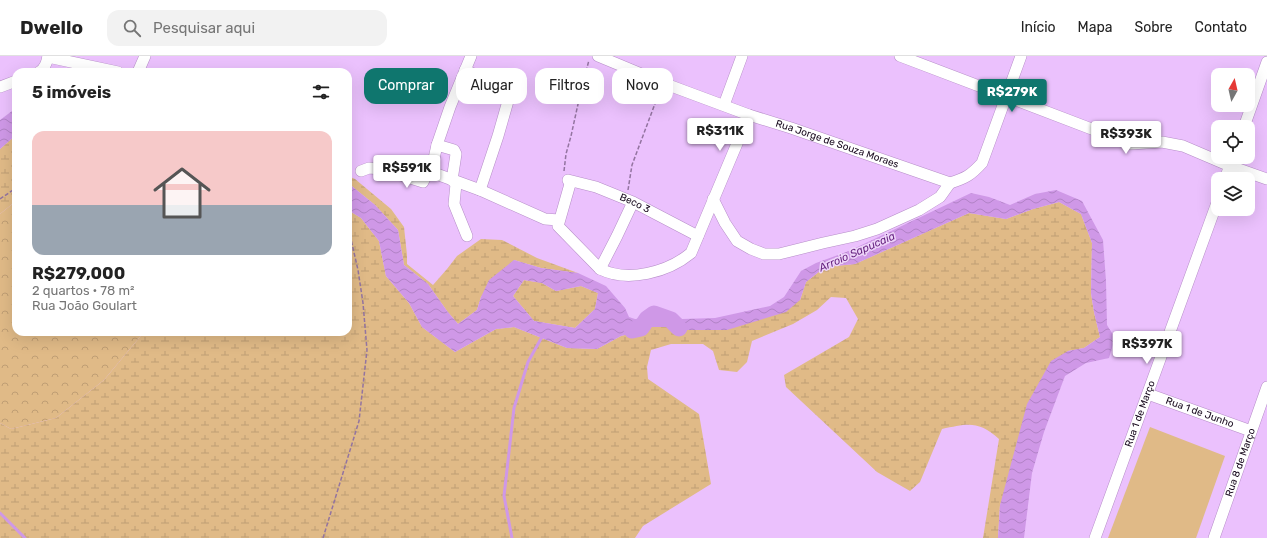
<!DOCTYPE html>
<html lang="pt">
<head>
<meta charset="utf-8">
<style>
  body { margin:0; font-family:Rubik,sans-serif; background:#f2f2f2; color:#222; height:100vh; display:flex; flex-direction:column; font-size:15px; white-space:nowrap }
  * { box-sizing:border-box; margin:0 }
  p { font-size:13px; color:#767676 }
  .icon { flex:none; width:22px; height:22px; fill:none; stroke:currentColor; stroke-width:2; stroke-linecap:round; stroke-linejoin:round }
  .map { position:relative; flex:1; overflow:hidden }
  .sheet { position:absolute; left:12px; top:12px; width:340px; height:268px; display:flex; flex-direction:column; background:#fff; border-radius:12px; box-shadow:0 4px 16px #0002 }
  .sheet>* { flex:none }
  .hud { position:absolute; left:364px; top:12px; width:380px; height:36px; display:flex; gap:8px }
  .needle { width:26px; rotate:8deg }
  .controls { position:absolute; left:1211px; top:12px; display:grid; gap:8px }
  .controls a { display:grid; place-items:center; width:44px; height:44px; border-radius:8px; background:#fff; box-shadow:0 4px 16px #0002; font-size:20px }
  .price { position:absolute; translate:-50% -34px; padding:0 9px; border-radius:4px; background:#fff; color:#222; font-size:13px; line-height:26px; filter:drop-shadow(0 1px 2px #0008) }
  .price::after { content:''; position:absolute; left:50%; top:24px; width:12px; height:9px; margin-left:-6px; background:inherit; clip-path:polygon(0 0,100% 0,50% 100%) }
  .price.current { background:#0f766e; color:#fff }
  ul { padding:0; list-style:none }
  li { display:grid; align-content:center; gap:8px; height:212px; padding:0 20px }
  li+li { border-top:1px solid #e0e0e0 }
  li span { display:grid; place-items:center; height:124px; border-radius:12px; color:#555 }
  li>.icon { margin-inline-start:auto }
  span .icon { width:72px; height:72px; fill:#fffc; stroke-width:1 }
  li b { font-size:17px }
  h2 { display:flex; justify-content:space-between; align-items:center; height:48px; padding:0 20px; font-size:17px }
  .pill { padding:0 14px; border-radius:12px; background:#fff; box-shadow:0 4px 16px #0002; font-size:14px; line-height:36px }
  .pill.current { background:#0f766e; color:#fff }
  header { display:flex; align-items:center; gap:24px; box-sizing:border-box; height:56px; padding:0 20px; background:#fff; border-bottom:1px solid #e0e0e0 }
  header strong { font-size:19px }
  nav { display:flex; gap:22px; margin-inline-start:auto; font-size:14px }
  .search { width:280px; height:36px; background:#f2f2f2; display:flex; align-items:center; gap:10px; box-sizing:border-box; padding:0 14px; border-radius:12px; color:#767676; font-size:15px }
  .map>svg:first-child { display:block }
</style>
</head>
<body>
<header>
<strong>Dwello</strong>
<div class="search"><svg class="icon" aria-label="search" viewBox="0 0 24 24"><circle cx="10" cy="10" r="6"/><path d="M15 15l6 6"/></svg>Pesquisar aqui</div>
<nav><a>Início</a><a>Mapa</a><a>Sobre</a><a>Contato</a></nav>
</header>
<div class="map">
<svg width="1267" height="482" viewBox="0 0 1267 482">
  <defs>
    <pattern id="forest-crowns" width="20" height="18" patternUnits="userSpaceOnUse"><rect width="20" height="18" fill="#e0ba87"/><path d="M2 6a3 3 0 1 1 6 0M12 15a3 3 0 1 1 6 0" fill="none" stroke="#bf9e74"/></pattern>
    <pattern id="wetland-marsh" width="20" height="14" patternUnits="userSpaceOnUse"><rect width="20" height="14" fill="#e0ba87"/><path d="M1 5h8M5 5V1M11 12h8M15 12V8" fill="none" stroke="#bf9e74"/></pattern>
    <pattern id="water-waves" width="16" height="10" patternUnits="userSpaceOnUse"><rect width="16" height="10" fill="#cf98e7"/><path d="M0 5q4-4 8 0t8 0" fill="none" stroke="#b182c6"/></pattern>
  </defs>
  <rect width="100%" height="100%" fill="#ebc1fd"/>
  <path fill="url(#forest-crowns)" d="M16,145V276H144L104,324L56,362L11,373L0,367V158Z"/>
  <path fill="url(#wetland-marsh)" d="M16,79V145L0,158V93Z
    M348,120L355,123L391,153L404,171L407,199V208L433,229L447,213L457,200L481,183L502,184L537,202L578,217L541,212L514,204L481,241L477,254L458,268L447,255L428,228L404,209L398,174L375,149L348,127Z
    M1059,146L1081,158L1092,187L1091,237L1094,256L1100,281L1084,292L1068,295L1000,449L998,482H983L999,383C978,364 967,368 942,373L920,426L910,435L877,416L786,331L784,319L849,281L858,263L846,242L831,241L817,254L793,268L752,285L747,306L737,316L719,314L713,295L703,288H671L651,294L647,311L648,323L699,358L711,428L643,470L635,482H0V367L11,373L56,362L104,324L144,276H348V154L361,162L379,185L386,220L409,247L422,271L455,296L496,273L514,271L567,292L597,293L621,280L636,276L651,271H670L682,274L800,244L806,226L825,211L855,208L969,157L1006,163L1033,153Z
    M524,224L542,227L556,235L581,230L598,237L595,253L575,272L534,265L513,240Z"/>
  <path fill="#e0ba87" d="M1150,371L1225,400L1196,482H1108Z"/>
  <path fill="url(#water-waves)" fill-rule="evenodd" d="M16,52V79L0,93V64Z
    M348,127L375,149L398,174L404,209L428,228L447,255L458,268L477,254L481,241L489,224L514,204L541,212L578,217L606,230L625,252L629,261L635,263L670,260L682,263L715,262L770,250L784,241L801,215L816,207L849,195L971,137L989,141L1010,149L1035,138L1056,134L1082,145L1103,184L1106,225L1107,269L1115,282L1109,302L1086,307L1065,320L1044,376L1032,417L1024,482H998L1000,449L1027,348L1051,305L1068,295L1084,292L1100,281L1094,256L1091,237L1092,187L1081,158L1059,146L1033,153L1006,163L969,157L855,208L825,211L806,226L800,244L786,256L727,274H682L670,271H651L636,276L621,280L597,293L567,292L514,271L496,273L455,296L422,271L409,247L386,220L379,185L361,162L348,154ZM524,224L542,227L556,235L581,230L598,237L595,253L575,272L534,265L513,240Z"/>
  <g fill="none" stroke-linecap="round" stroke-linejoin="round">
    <path stroke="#cf98e7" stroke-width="3" d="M0,457L25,482
      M512,482L504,440L514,352L528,306L543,279"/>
    <path stroke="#cf98e7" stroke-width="17" d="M632,274L641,272L647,263L654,258L671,264L679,272"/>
    <g stroke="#b68ec8" stroke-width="12">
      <g id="minor">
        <path id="s1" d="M598,0L663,27L749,59L791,72L950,127C966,122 971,119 982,107L1021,0"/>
        <path d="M900,0L1131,88L1162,86L1183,90L1230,110L1267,123"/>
        <path d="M48,1L118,16"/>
        <path d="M465,14L503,32L509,37L508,45L498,80L480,134"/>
        <path d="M39,16C45,13 47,6 48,0"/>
        <path d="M138,16L145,0"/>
        <path d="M0,31L16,25"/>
        <path d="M724,49L742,0"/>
        <path d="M1244,71L1267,6"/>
        <path d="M437,89L454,94L456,98L452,124L456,128L454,148L467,180"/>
        <path d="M361,115L369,112L381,113L423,126L426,120L429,119L431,116"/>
        <path d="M431,116L480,134L545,163L559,164"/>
        <path d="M431,116L437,89L450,51L471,0"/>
        <path d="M1225,123L1233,101"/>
        <path d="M713,143L725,167L737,185L751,193L764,198H779L823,187L855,180L877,173L919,154L940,141L950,127"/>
        <path id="s2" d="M633,146L617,180L600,213L558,170L570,128L568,124L596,131L633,146L698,180"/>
        <path d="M600,213C628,227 668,216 691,197L749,59"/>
        <path id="s3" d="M1148,338L1251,375"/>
        <path id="s4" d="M1095,482L1218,144"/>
        <path id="s5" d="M1214,482L1267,331"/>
      </g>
    </g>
    <path stroke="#9374a0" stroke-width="1.5" stroke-dasharray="4 2" stroke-linecap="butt" d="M564,115L566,98L571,80L580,39L589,4
      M628,134L632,109L659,37
      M0,143L16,132
      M323,482L359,365L367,294L363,247L358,214L350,179L348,178"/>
    <use href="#minor" stroke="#fff" stroke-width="11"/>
  </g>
  <g text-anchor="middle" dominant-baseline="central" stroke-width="3" stroke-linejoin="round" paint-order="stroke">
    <g font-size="10" fill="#16081c" stroke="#efd6fa">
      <text stroke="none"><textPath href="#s1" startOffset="255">Rua Jorge de Souza Moraes</textPath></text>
      <text stroke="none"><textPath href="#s2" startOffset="254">Beco 3</textPath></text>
      <text stroke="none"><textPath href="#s3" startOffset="55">Rua 1 de Junho</textPath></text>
      <text stroke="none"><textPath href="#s4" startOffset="132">Rua 1 de Março</textPath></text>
      <text stroke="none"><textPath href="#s5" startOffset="80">Rua 8 de Março</textPath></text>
    </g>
    <g font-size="11" font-style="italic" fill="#672480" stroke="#efd6fa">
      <text transform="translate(857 196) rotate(-24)">Arroio Sapucaia</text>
    </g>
  </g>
</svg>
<div class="controls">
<a><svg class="needle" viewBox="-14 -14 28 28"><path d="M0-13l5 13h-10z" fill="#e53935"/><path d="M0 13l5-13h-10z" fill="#767676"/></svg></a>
<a><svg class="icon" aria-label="locate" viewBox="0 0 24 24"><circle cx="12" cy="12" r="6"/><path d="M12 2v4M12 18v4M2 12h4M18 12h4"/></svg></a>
<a><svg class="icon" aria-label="layers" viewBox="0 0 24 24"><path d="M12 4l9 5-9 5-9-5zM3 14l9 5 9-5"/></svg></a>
</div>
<b class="price current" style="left:1012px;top:57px">R$279K</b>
<b class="price" style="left:720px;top:96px">R$311K</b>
<b class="price" style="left:1126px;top:99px">R$393K</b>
<b class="price" style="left:407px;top:133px">R$591K</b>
<b class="price" style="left:1147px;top:309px">R$397K</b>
<div class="hud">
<a class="pill current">Comprar</a>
<a class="pill">Alugar</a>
<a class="pill">Filtros</a>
<a class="pill">Novo</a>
</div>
<section class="sheet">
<h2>5 imóveis<svg class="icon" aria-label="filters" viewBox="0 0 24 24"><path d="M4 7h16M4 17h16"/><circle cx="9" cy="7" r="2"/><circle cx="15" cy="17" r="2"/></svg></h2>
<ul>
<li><span style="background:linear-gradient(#f6c9c9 60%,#9aa5b1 0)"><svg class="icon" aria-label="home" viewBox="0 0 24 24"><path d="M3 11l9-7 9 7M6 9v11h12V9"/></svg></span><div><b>R$279,000</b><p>2 quartos · 78 m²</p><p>Rua João Goulart</p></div></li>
</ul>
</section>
</div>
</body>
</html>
